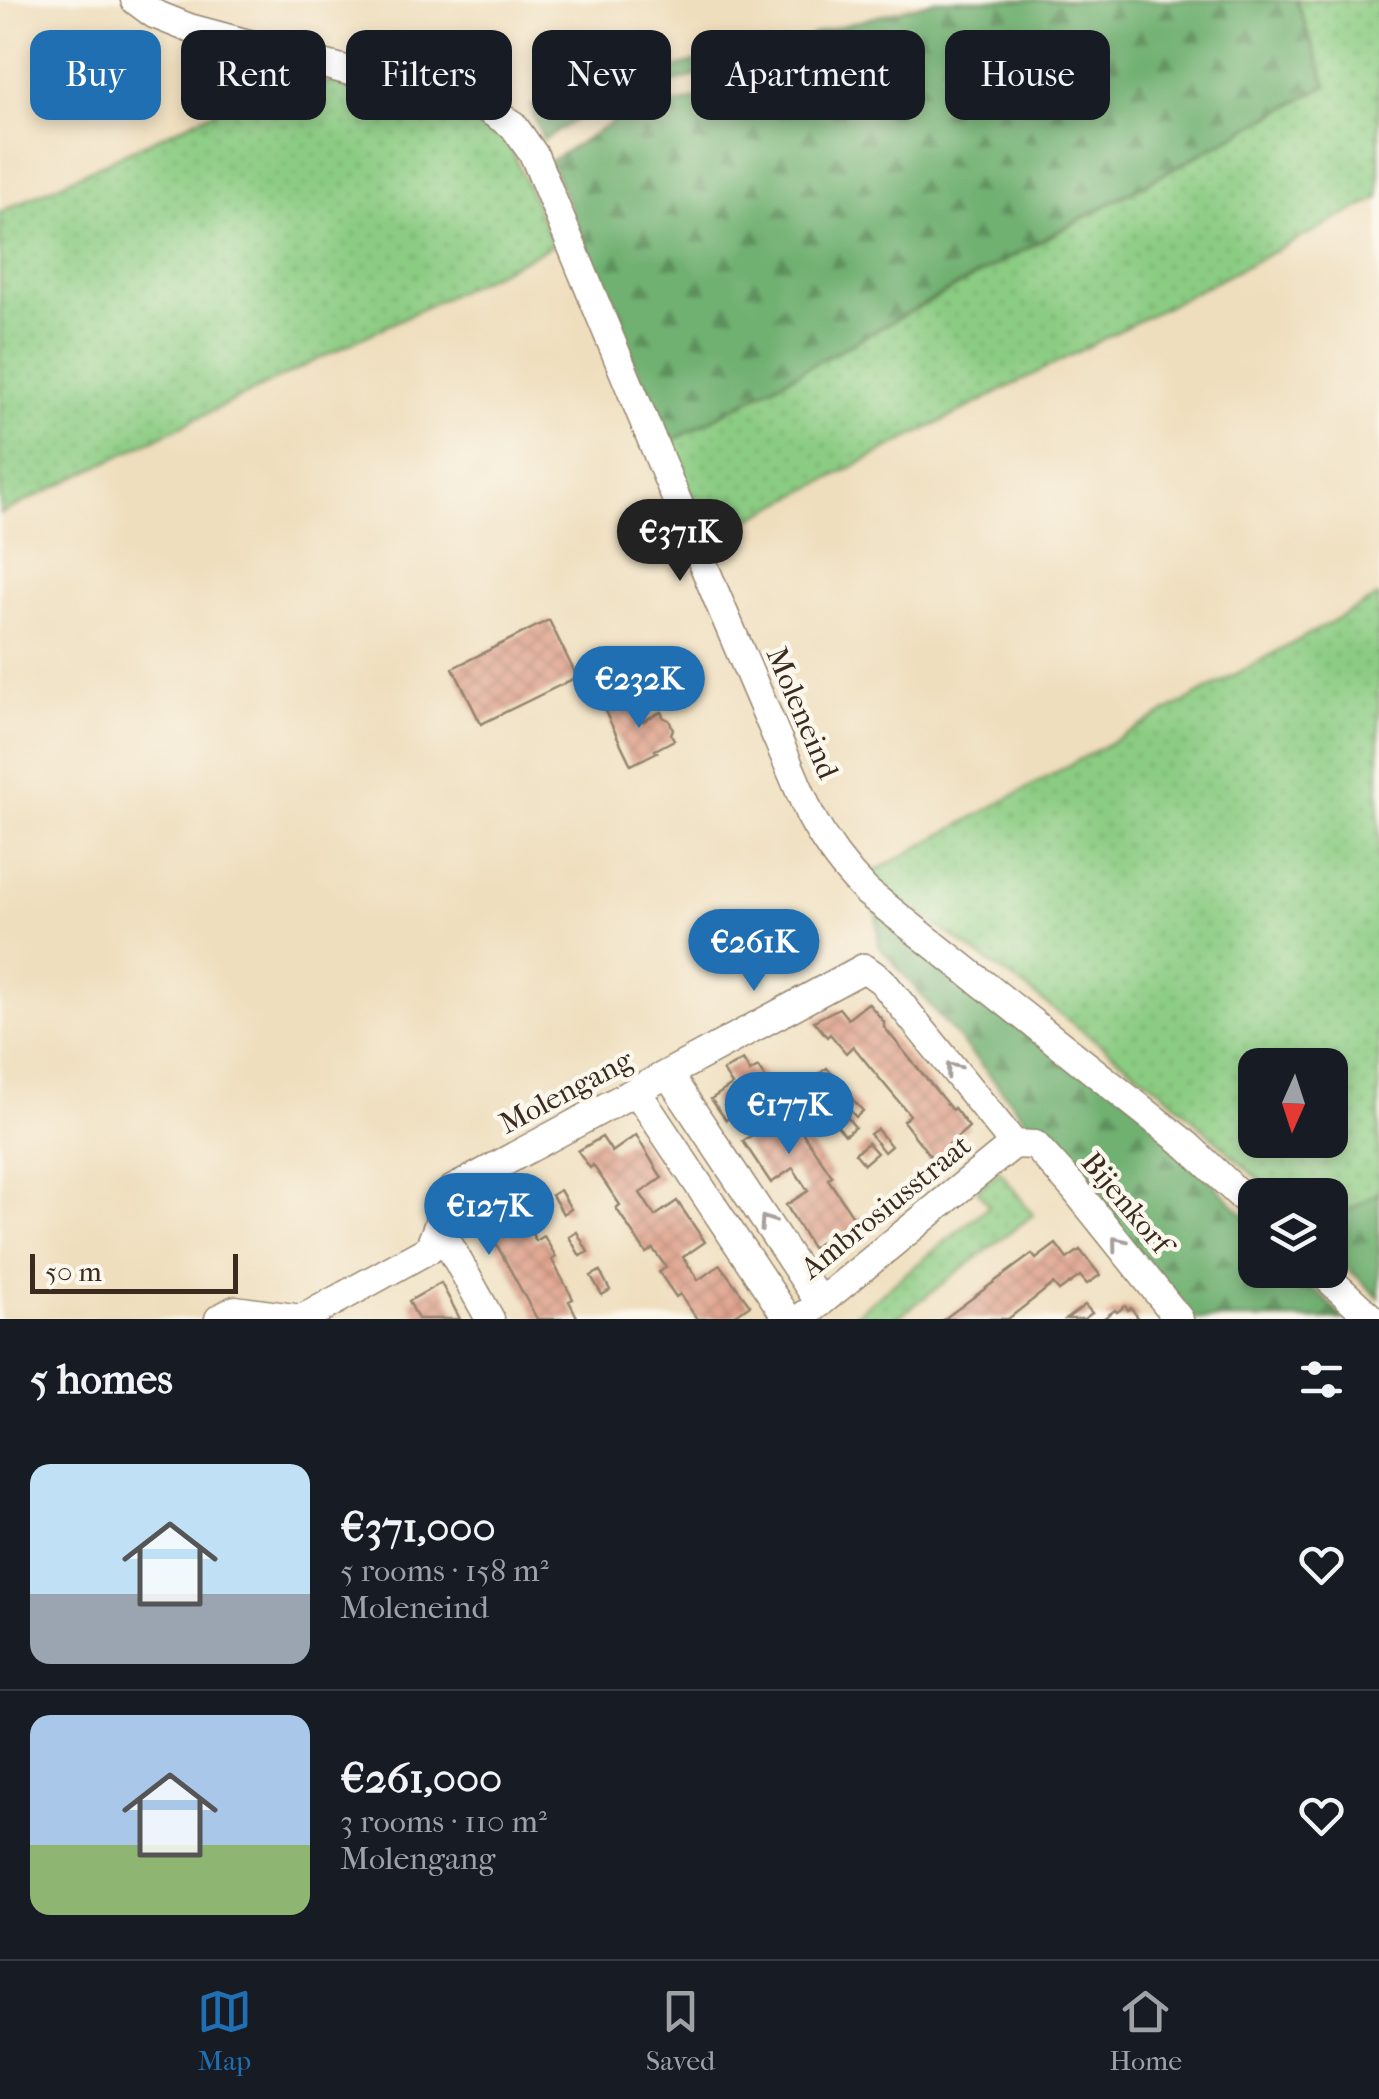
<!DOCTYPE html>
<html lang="en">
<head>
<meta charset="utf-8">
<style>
  body { margin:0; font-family:"IM FELL French Canon",serif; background:#242831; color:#f1f3f6; height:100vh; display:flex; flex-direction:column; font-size:38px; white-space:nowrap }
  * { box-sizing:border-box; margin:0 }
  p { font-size:32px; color:#9ea1a6 }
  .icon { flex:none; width:55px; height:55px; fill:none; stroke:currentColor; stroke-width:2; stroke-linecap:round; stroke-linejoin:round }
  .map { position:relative; height:1319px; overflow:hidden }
  .side { display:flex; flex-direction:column; background:#171b24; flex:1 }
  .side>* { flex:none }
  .banner { position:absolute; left:30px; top:30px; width:1320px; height:90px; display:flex; gap:20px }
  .needle { width:65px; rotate:183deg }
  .fabs { position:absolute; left:1238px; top:1048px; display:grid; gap:20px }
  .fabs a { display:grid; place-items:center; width:110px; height:110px; border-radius:20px; background:#171b24; box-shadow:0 5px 15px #0003; font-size:50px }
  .scale { position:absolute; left:30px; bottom:25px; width:208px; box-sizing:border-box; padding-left:10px; border:5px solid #3b2a1e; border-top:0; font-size:28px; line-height:35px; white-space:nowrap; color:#3b2a1e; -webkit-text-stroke:8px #fbf7ec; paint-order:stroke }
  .price { position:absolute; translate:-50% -85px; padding:0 22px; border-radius:35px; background:#1f6fb2; color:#fff; font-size:32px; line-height:65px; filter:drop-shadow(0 2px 5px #0008) }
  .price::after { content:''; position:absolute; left:50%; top:60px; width:30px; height:22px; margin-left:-15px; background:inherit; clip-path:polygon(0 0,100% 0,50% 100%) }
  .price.current { background:#222; color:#fff }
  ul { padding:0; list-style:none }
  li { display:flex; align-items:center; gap:30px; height:250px; padding:0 30px }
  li+li { border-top:2px solid #363941 }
  li span { display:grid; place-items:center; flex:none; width:280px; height:200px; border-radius:20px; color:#555 }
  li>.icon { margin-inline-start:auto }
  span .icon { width:120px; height:120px; fill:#fffc; stroke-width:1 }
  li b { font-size:42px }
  h2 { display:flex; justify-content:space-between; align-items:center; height:120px; padding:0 30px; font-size:42px }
  .tag { padding:0 35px; border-radius:20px; background:#171b24; box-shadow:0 5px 15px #0003; font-size:35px; line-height:90px }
  .tag.current { background:#1f6fb2; color:#fff }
  .dock { display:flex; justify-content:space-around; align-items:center; height:140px; border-top:2px solid #363941; background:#171b24; font-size:28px; color:#9ea1a6 }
  .dock a { display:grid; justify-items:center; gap:5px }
  .dock .current { color:#1f6fb2 }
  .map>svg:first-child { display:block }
</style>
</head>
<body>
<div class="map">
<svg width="1379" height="1319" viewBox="0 0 1379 1319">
  <defs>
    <pattern id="grass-dots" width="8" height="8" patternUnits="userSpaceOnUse" patternTransform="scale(2.5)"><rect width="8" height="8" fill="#8bcc83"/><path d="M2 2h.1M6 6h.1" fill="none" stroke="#79af71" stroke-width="1.8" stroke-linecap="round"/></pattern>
    <pattern id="forest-firs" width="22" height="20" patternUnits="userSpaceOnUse" patternTransform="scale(2.5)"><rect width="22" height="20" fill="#70b071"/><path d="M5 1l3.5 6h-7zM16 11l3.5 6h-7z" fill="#5d8f5c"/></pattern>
    <pattern id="building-cross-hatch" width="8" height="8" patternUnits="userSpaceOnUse" patternTransform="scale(2.5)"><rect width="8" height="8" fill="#dd9a83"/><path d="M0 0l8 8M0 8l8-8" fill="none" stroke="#b47e6b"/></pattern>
  </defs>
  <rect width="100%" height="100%" fill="#fbf7ec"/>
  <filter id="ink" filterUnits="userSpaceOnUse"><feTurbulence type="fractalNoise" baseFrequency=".01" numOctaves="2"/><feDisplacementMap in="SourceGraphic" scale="20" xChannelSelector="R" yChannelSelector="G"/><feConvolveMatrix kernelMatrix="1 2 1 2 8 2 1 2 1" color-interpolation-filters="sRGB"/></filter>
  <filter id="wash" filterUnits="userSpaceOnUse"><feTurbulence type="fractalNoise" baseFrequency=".0048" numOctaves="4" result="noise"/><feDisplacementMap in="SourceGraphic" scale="40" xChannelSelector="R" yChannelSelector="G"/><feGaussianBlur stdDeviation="2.25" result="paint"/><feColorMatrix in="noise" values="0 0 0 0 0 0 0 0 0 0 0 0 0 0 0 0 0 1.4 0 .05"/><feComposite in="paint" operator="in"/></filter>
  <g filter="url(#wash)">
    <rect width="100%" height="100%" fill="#efdebd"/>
    <path fill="url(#grass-dots)" stroke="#637b50" stroke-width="2.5" fill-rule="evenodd" d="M1296,0H1379V198L709,540L669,443L1327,86Z
      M296,73L489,128L509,144L553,245L0,514V212Z
      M1379,596V1192L1330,1222V1195H1275L1165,1093L1023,986L866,876ZM1255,1065H1330V1140H1255Z
      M1000,1171L1033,1215L896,1319H850L989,1206L977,1189Z"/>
    <path fill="url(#forest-firs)" stroke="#566d48" stroke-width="2.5" d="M937,0H1296L1327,85L668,443L550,161L617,120L707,96L763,60L817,33Z
      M710,58L712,68L699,75L609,100L543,140L531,106Z
      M876,911L1143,1109L1255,1227V1270H1296L1344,1319H1188L987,1072L879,946Z
      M1379,1192V1298L1330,1251V1222Z"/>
    <g id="blocks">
      <path fill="url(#building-cross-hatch)" d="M549,620L577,677L481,724L453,668Z
        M631,697L643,721L661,712L664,718L669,720L673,729L671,734L674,740L655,750L657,752L631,765L604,709Z
        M868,1003L884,1022V1027L952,1110L954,1108L969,1127L949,1144L958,1154L937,1172L928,1161L931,1157L903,1121L910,1115L870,1067L853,1046L846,1053L830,1034L827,1037L814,1021L839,1008L848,1019Z
        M743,1060L750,1072L758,1067L832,1176L828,1179L854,1218L858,1215L867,1229L846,1246L836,1232L812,1248L786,1205L808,1191L793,1168L771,1183L743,1141L765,1127L757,1115L750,1104L726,1120L711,1099L732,1085L723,1071Z
        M827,1068L834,1076L827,1082L820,1073Z
        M848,1094L863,1111L856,1117L841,1100Z
        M842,1111L855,1127L845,1135L832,1119Z
        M877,1129L891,1146L884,1152L870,1134Z
        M636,1135L662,1178L640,1193L655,1216L677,1201L705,1242L683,1257L691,1269L698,1280L720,1265L750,1305L730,1319H697L680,1294L676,1297L659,1272L666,1267L653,1249L646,1253L616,1208L620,1205L593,1165L590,1168L578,1151L602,1137L612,1152Z
        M868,1143L877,1153L864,1164L855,1153Z
        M560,1190L571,1209L563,1214L552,1195Z
        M523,1196L535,1218L526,1222L536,1241L544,1236L556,1257L552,1260L573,1299L569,1301L578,1319H537L494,1240L490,1242L478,1220Z
        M577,1232L588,1252L580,1256L569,1237Z
        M1056,1244L1067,1259L1080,1250L1100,1275L1087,1284L1080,1276L1059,1291L1053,1284L1008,1319H944L1032,1254L1036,1259Z
        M600,1271L610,1290L602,1295L591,1276Z
        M441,1283L460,1319H418L409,1301Z
        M1085,1305L1092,1313L1084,1319H1066Z
        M1125,1306L1128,1310L1131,1308L1139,1319H1103L1115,1310L1117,1312Z"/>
    </g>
  </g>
  <g filter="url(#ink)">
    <use href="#blocks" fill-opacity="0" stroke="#95846e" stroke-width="2.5"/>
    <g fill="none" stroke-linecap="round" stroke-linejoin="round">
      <g stroke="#95846e" stroke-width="31">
        <path id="street" d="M135,0L154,14L189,28L484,107L513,125L534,155L716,595L810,815C826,845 843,868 867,892L1188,1146L1255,1209
          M668,1074L820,1303
          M637,1092L788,1319
          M1014,1144L1035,1145L1074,1188L1179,1319
          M438,1225L490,1319
          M1319,1270L1372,1319
          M219,1319L235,1310L302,1319L429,1249L452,1190L864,968L882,981L1014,1144
          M800,1319L1014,1144"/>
      </g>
      <use href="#street" stroke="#fff" stroke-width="28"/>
    </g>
    <defs><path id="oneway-chevron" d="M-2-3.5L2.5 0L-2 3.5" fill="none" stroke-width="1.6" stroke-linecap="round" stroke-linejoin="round" transform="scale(2.5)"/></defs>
    <g stroke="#a79f9a">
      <use href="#oneway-chevron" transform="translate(952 1069) rotate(-129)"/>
      <use href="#oneway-chevron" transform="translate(766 1222) rotate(-124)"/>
      <use href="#oneway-chevron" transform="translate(1118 1243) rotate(-129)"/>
    </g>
  </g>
  <g text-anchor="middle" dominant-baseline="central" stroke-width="9" stroke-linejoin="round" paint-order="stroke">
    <g font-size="30" fill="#3b2a1e" stroke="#fbf7ec">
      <text transform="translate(802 713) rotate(67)">Moleneind</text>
      <text transform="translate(566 1092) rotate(-28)">Molengang</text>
      <text transform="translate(1126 1203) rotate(50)">Bijenkorf</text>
      <text transform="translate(886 1207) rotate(-39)">Ambrosiusstraat</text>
    </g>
  </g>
</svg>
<div class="fabs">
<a><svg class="needle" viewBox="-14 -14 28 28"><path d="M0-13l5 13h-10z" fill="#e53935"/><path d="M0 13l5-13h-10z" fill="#9ea1a6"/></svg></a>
<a><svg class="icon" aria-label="layers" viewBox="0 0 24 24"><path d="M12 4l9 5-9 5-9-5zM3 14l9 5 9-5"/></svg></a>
</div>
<div class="scale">50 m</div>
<b class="price current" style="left:680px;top:584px">€371K</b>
<b class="price" style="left:639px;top:731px">€232K</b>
<b class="price" style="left:754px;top:994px">€261K</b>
<b class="price" style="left:789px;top:1157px">€177K</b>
<b class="price" style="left:489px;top:1258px">€127K</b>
<div class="banner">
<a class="tag current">Buy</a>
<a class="tag">Rent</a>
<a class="tag">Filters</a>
<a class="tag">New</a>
<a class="tag">Apartment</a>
<a class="tag">House</a>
</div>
</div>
<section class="side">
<h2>5 homes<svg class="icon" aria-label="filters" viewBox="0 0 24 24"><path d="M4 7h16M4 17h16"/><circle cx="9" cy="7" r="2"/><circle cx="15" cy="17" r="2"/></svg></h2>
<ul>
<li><span style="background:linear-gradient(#bfe0f5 65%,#9aa5b1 0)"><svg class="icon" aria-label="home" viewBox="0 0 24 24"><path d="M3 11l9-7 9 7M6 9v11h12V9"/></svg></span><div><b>€371,000</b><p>5 rooms · 158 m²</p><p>Moleneind</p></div><svg class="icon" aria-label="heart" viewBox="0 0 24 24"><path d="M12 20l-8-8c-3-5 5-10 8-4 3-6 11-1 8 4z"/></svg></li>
<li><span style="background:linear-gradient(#a9c7e8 65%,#8fb573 0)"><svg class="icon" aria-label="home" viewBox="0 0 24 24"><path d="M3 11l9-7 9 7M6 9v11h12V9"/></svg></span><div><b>€261,000</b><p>3 rooms · 110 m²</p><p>Molengang</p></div><svg class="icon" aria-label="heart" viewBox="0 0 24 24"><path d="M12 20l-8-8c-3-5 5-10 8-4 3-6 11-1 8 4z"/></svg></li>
</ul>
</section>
<nav class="dock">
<a class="current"><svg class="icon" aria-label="map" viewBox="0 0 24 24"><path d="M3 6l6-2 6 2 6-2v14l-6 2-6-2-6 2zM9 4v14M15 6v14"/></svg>Map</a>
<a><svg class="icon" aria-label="saved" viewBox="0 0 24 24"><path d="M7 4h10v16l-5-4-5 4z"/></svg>Saved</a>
<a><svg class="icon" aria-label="home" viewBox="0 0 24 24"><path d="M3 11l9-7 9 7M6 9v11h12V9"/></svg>Home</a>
</nav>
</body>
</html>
